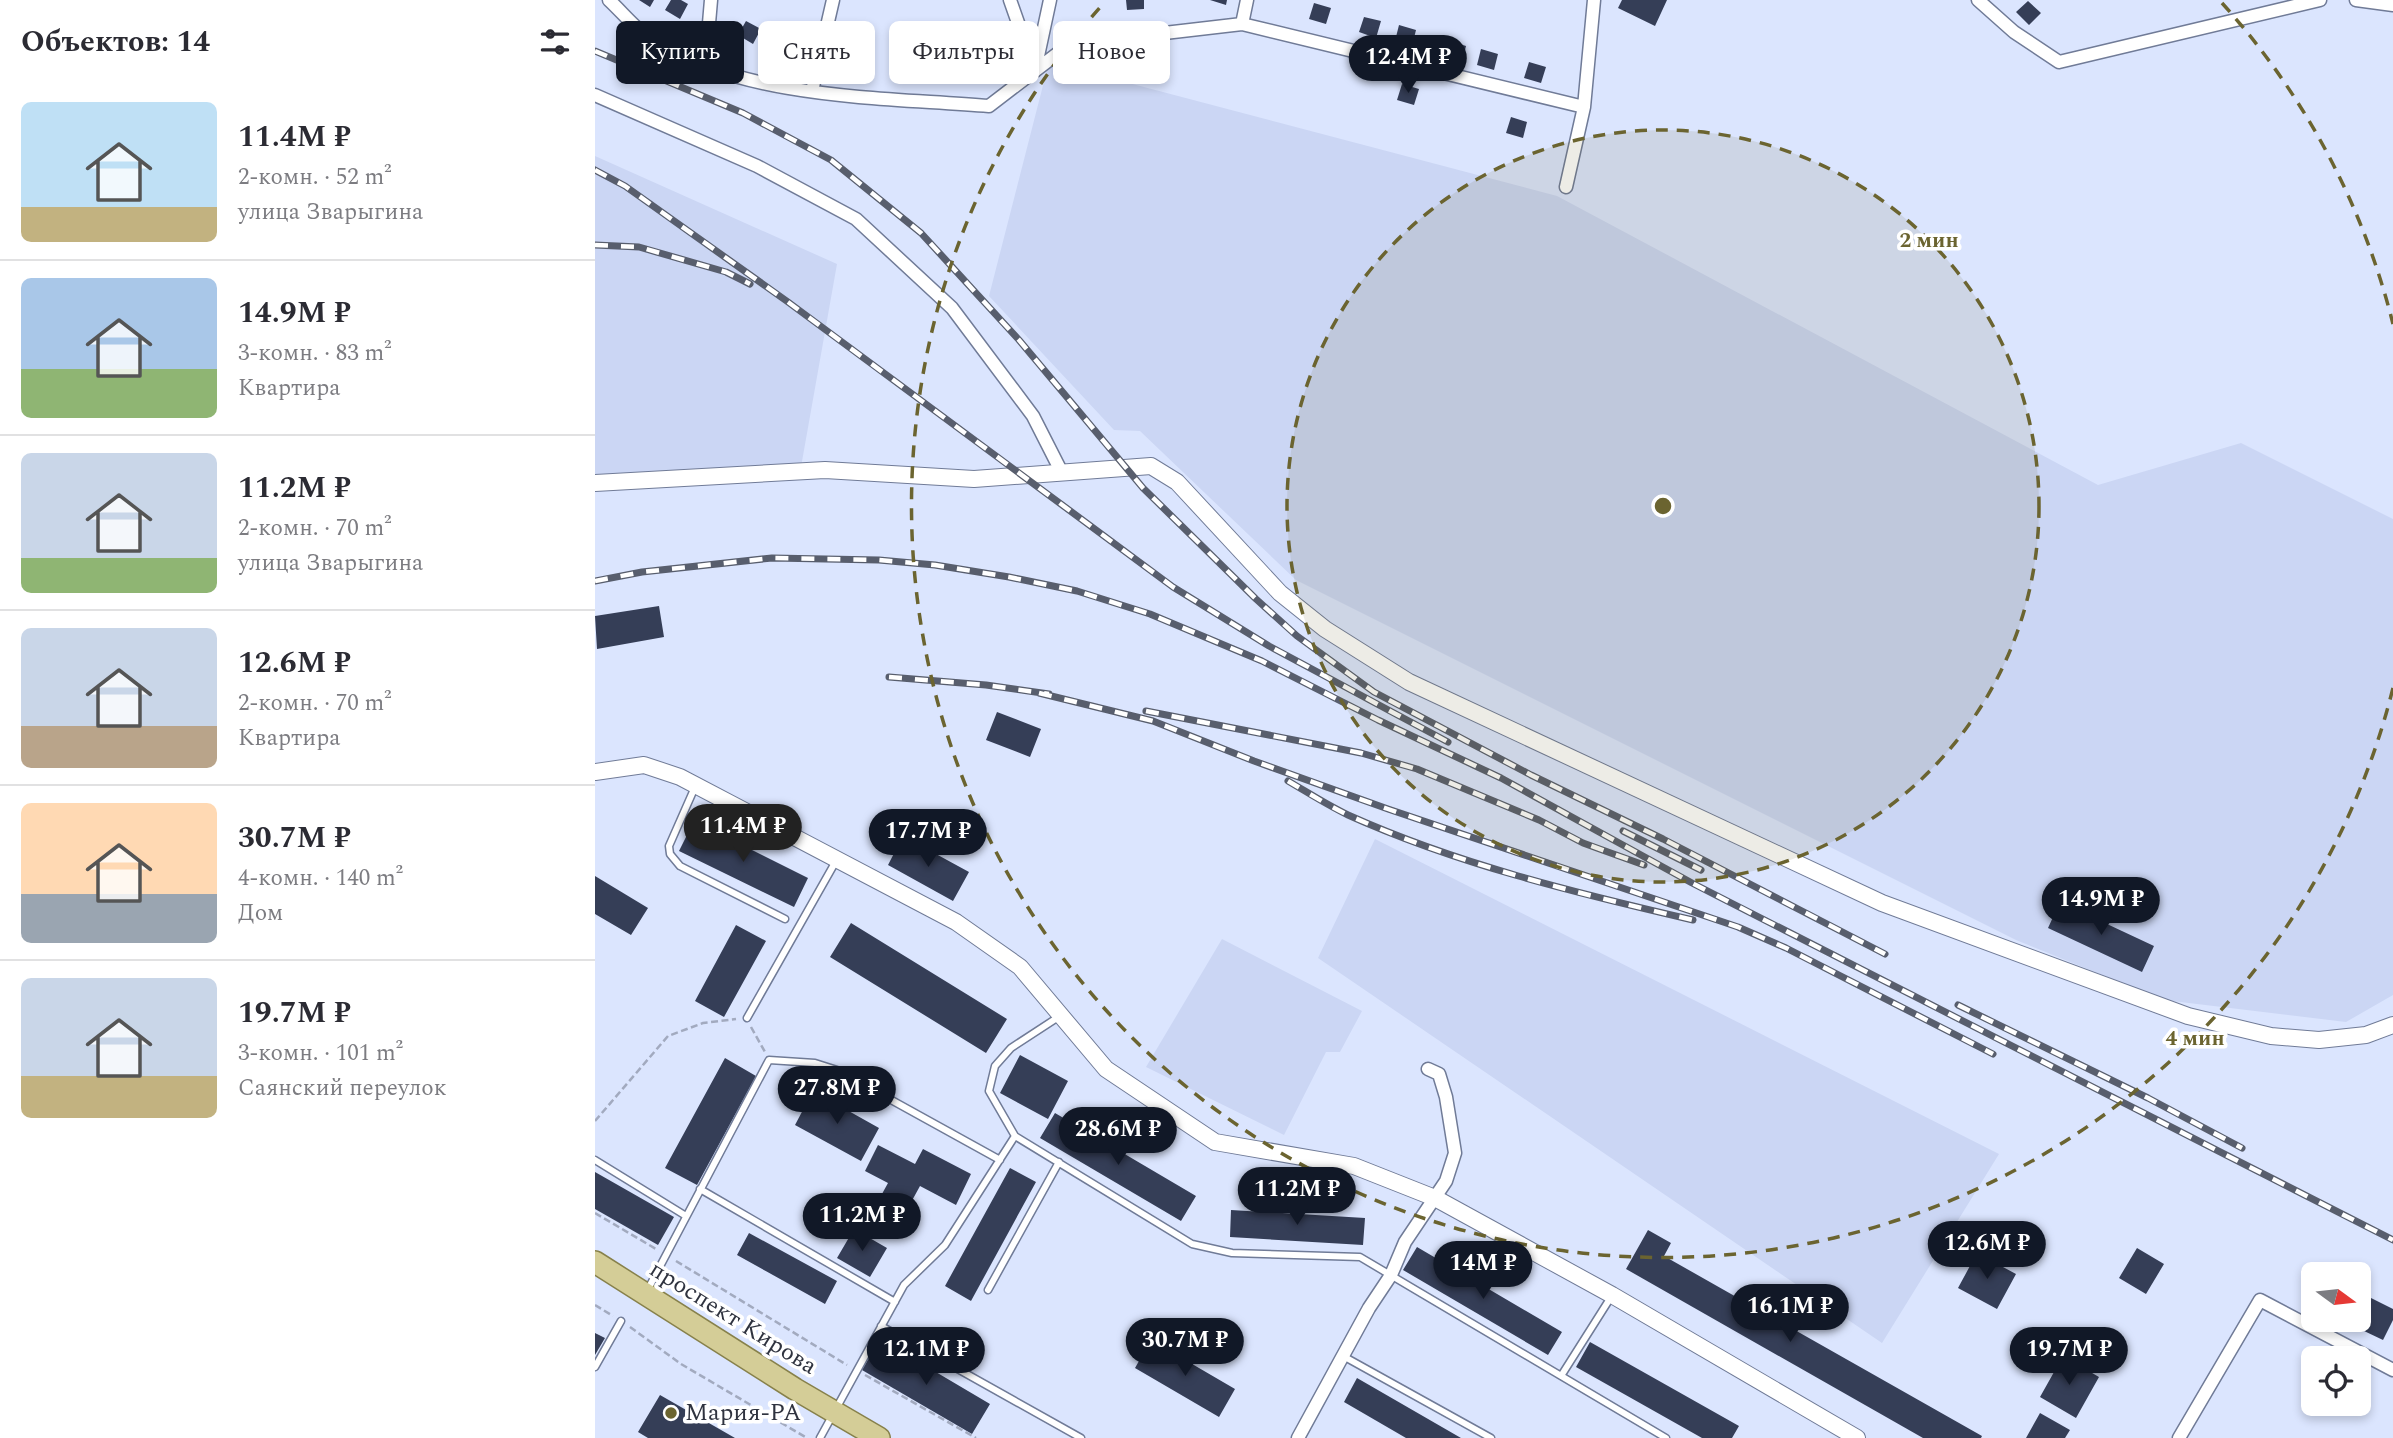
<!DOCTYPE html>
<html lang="ru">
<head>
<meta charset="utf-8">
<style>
  body { margin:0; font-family:Spectral,serif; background:#f2f2f3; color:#2b2b33; height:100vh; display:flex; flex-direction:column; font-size:26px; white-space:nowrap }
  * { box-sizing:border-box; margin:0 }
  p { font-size:23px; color:#7c7c81 }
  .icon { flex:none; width:38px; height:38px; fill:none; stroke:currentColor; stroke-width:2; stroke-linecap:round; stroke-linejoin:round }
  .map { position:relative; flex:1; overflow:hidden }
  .drawer { display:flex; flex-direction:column; background:#fff; width:595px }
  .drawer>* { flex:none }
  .top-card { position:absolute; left:21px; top:21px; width:665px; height:63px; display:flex; gap:14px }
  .needle { width:46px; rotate:105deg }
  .tools { position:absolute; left:1706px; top:1262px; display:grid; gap:14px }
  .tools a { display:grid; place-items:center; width:70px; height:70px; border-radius:10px; background:#fff; box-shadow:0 4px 10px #0003; font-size:35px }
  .price { position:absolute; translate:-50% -60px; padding:0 16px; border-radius:24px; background:#111827; color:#fff; font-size:23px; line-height:46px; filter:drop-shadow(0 2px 4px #0008) }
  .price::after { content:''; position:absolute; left:50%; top:42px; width:21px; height:16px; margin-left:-10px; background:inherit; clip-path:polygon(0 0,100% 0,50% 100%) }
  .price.on { background:#222; color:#fff }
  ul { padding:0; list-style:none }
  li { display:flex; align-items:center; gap:21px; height:175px; padding:0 21px }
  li+li { border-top:2px solid #e1e1e2 }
  li span { display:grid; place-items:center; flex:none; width:196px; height:140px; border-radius:10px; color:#555 }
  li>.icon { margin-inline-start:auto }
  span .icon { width:84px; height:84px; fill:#fffc; stroke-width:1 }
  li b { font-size:30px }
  h2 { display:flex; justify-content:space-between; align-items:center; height:84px; padding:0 21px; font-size:30px }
  .tag { padding:0 24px; border-radius:10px; background:#fff; box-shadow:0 4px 10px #0003; font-size:24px; line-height:63px }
  .tag.on { background:#111827; color:#fff }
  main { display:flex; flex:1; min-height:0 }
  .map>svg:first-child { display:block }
</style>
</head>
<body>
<main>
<section class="drawer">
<h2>Объектов: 14<svg class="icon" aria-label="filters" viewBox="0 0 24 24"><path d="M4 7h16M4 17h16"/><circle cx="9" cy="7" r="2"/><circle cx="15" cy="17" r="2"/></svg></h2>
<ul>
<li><span style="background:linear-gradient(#bfe0f5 75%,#c2b280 0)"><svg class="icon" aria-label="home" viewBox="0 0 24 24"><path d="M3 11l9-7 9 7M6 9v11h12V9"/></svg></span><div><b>11.4M ₽</b><p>2-комн. · 52 m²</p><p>улица Зварыгина</p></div></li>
<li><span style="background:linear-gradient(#a9c7e8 65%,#8fb573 0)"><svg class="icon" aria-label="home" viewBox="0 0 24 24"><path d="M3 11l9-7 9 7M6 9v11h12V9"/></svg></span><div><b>14.9M ₽</b><p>3-комн. · 83 m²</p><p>Квартира</p></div></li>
<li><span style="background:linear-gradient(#c9d6e8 75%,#8fb573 0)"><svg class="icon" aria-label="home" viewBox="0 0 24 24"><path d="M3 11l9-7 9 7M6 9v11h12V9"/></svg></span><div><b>11.2M ₽</b><p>2-комн. · 70 m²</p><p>улица Зварыгина</p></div></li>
<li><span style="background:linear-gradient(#c9d6e8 70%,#b9a48a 0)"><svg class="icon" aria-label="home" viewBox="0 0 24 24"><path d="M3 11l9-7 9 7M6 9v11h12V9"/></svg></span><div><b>12.6M ₽</b><p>2-комн. · 70 m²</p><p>Квартира</p></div></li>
<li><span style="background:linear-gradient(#ffd9b3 65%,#9aa5b1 0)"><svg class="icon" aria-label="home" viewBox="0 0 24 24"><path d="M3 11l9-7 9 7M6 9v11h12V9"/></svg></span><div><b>30.7M ₽</b><p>4-комн. · 140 m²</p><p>Дом</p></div></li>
<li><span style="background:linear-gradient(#c9d6e8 70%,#c2b280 0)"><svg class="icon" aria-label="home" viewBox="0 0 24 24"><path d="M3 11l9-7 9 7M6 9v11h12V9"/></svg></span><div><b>19.7M ₽</b><p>3-комн. · 101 m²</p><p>Саянский переулок</p></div></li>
</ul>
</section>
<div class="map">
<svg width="1798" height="1438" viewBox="0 0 1798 1438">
  <rect width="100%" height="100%" fill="#dbe5fe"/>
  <path fill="#cbd6f4" d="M454,62L962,196L1503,485L1646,443L1798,519V995L1751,1022L1569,1000L1421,940L701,580L545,431L519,430L394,296Z
    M0,156L242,264L206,467L0,478Z
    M780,839L1404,1154L1287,1343L723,958Z
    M627,939L767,1011L745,1052H731L689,1135L551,1067Z"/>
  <path fill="#353e57" d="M44,0H59L55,7Z
    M76,0H86L93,4L85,19L70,10Z
    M531,0H549V9L532,10Z
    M615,0H632L631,5Z
    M1027,0H1072L1060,26L1023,8Z
    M1433,1L1446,13L1434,25L1421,12Z
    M719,3L736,8L731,24L714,19Z
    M769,17L786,21L781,38L764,32Z
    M151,21L166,29L158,44L143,35Z
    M256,23L273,28L269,43L252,39Z
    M804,25L821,30L817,46L800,41Z
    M855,41L871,46L867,62L850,57Z
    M188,49L205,54L201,69L184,64Z
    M886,49L903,54L899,70L882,65Z
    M934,62L951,67L946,83L929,78Z
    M807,84L824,89L819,105L802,100Z
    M916,117L932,122L928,138L911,133Z
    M64,606L69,637L2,649L0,616Z
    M402,712L446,729L435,757L391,740Z
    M99,821L213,878L199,907L84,851Z
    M308,836L374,872L358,901L293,865Z
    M0,876L53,908L36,935L0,914Z
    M1465,902L1559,946L1547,972L1453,928Z
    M256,923L412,1019L391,1053L235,957Z
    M141,925L171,941L129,1017L100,1001Z
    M425,1055L473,1081L453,1119L405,1093Z
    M130,1058L161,1076L102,1185L70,1168Z
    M218,1091L284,1128L266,1161L200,1125Z
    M460,1113L601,1196L586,1221L445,1138Z
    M283,1145L320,1164L328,1149L376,1174L361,1205L325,1186L308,1217L282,1203L293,1183L270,1171Z
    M415,1168L441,1182L376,1301L350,1286Z
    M0,1172L79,1217L63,1245L0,1209Z
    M636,1210L770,1218L768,1245L635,1237Z
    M259,1229L292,1248L275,1277L242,1258Z
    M1053,1230L1076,1243L1069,1256L1387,1436L1386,1438H1328L1031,1269Z
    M154,1233L242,1281L230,1304L142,1255Z
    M822,1247L967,1332L953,1355L808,1270Z
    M1542,1248L1569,1264L1551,1294L1524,1278Z
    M1382,1253L1421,1274L1402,1309L1363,1288Z
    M1718,1285V1306L1710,1302Z
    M1764,1292L1798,1309V1320L1788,1340L1746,1320H1764Z
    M0,1333L10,1338L0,1355Z
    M285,1339L395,1404L377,1434L267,1370Z
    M556,1340L640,1389L624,1417L540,1368Z
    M995,1342L1144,1426L1137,1438H1107L981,1367Z
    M1468,1356L1504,1377L1481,1418L1445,1397Z
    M762,1378L866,1438H811L749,1402Z
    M65,1395L140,1438H53L43,1432Z
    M1445,1413L1475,1430L1470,1438H1431Z"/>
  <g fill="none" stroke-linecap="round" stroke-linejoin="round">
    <g stroke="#707b97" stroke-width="9">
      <path id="service" d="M100,787L74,846L75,854L85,866L190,919
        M152,1018L241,861
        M420,1136L394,1091L400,1066L416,1048L465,1016
        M0,1160L91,1216
        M105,1189L300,1302
        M393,1290L464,1162
        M52,1291L174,1060L220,1063L242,1070L405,1160
        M286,1326L486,1438
        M748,1356L896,1438
        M0,1367L26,1321
        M966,1376L1016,1297
        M225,1438L309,1285L350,1245L420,1136L597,1244L637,1253L765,1257L1071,1438"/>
    </g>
    <g stroke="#707b97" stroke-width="15">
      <path id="minor" d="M14,0C29,14 44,33 61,43C157,100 286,97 394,106L475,44L647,24L989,107
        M116,0L113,35L126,74
        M415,0L440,71
        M1383,0L1419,32L1464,62L1725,0
        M1761,0L1798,5
        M647,24L652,0
        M440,70L455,0
        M217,91L238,0
        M0,95L162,166L261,219L357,308L438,416L467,473
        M971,187L989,107L999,0
        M703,1438L774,1308L796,1275L810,1242L851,1181L860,1153L851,1097L844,1074L833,1069
        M1584,1438L1665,1300L1798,1370"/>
    </g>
    <g stroke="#707b97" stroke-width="18">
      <path id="tertiary" d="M0,483L230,470L379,479L556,466L582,482L685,593L730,629L814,682L1287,903L1593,1016L1676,1036L1724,1040L1771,1035L1798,1025
        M0,772L49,765L85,777L361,922L425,967L511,1069L620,1142L759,1166L840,1198L1017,1295L1262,1438"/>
    </g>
    <g stroke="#87814b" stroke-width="24">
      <path id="primary" d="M0,1262L200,1389L284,1438"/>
    </g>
    <path stroke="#a2aabf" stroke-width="2.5" stroke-dasharray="7 3.5" stroke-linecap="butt" d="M156,1027L170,1052
      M0,1121L73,1036L108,1023L141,1019
      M0,1213L61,1249
      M81,1261L252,1365
      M0,1305L18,1316
      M35,1327L86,1364L212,1438
      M270,1375L381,1438"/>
    <use href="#service" stroke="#fff" stroke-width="6"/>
    <use href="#minor" stroke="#fff" stroke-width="12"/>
    <use href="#tertiary" stroke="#fff" stroke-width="16"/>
    <use href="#primary" stroke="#d4cd97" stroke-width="21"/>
    <g stroke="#585e6d" stroke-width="7">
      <path id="rail" d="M0,51L148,113L236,160L326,233L424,340L548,488L661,599L702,636L779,692L936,775L1068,839L1290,954
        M0,170L30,186L193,302L578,587L674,646L853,742
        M0,245L44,247L131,272L155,284
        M0,581L47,572L177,558L284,560L340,565L414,577L482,591L555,614L667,661L783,720L906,778L1097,883L1798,1240
        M294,677L391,685L454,694
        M444,693L558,721L659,761L793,809L1143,927L1191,948L1398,1054
        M551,711L766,753L822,769L944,820L988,843L1049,865
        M693,781C712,792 732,805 753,815C862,864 981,893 1098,920
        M1028,831L1106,870
        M1363,1005L1553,1098L1647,1148"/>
    </g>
    <use href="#rail" stroke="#fff" stroke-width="4.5" stroke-dasharray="13" stroke-linecap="butt"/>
  </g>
  <circle cx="1068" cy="506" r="376" fill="#6b6430" fill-opacity=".12"/>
  <g fill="none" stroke="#6b6430" stroke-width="3.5" stroke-dasharray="12 9">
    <circle cx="1068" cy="506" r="376"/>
    <path d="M1798 688A752 752 0 1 1 509 3M1627 3A752 752 0 0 1 1798 324"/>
  </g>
  <circle fill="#6b6430" stroke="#fff" stroke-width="2.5" cx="76" cy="1413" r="7"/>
  <g text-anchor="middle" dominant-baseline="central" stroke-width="7" stroke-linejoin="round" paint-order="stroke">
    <g font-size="24" fill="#2f333f" stroke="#fff">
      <text transform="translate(138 1318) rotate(32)">проспект Кирова</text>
    </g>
    <g font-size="24" fill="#2f333f" stroke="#fff" text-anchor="start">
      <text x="90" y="1413">Мария-РА</text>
    </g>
  </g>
  <circle cx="1068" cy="506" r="10" fill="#6b6430" stroke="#fff" stroke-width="3.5"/>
  <g font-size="21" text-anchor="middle" font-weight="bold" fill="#6b6430" stroke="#fff" stroke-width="7" stroke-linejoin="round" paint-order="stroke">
    <text x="1334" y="247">2 мин</text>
    <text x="1600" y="1045">4 мин</text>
  </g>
</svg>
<div class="tools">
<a><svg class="needle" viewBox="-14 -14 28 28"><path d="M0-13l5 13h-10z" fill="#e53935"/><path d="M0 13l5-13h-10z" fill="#7c7c81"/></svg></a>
<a><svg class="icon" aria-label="locate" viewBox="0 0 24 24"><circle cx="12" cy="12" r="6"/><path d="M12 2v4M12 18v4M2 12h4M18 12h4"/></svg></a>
</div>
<b class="price" style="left:813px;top:95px">12.4M ₽</b>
<b class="price on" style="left:148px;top:864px">11.4M ₽</b>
<b class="price" style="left:333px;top:869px">17.7M ₽</b>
<b class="price" style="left:1506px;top:937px">14.9M ₽</b>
<b class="price" style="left:242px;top:1126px">27.8M ₽</b>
<b class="price" style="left:523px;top:1167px">28.6M ₽</b>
<b class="price" style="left:702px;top:1227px">11.2M ₽</b>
<b class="price" style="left:267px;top:1253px">11.2M ₽</b>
<b class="price" style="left:1392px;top:1281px">12.6M ₽</b>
<b class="price" style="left:888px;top:1301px">14M ₽</b>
<b class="price" style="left:1195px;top:1344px">16.1M ₽</b>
<b class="price" style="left:590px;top:1378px">30.7M ₽</b>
<b class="price" style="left:331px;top:1387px">12.1M ₽</b>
<b class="price" style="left:1474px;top:1387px">19.7M ₽</b>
<div class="top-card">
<a class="tag on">Купить</a>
<a class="tag">Снять</a>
<a class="tag">Фильтры</a>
<a class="tag">Новое</a>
</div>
</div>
</main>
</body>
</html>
